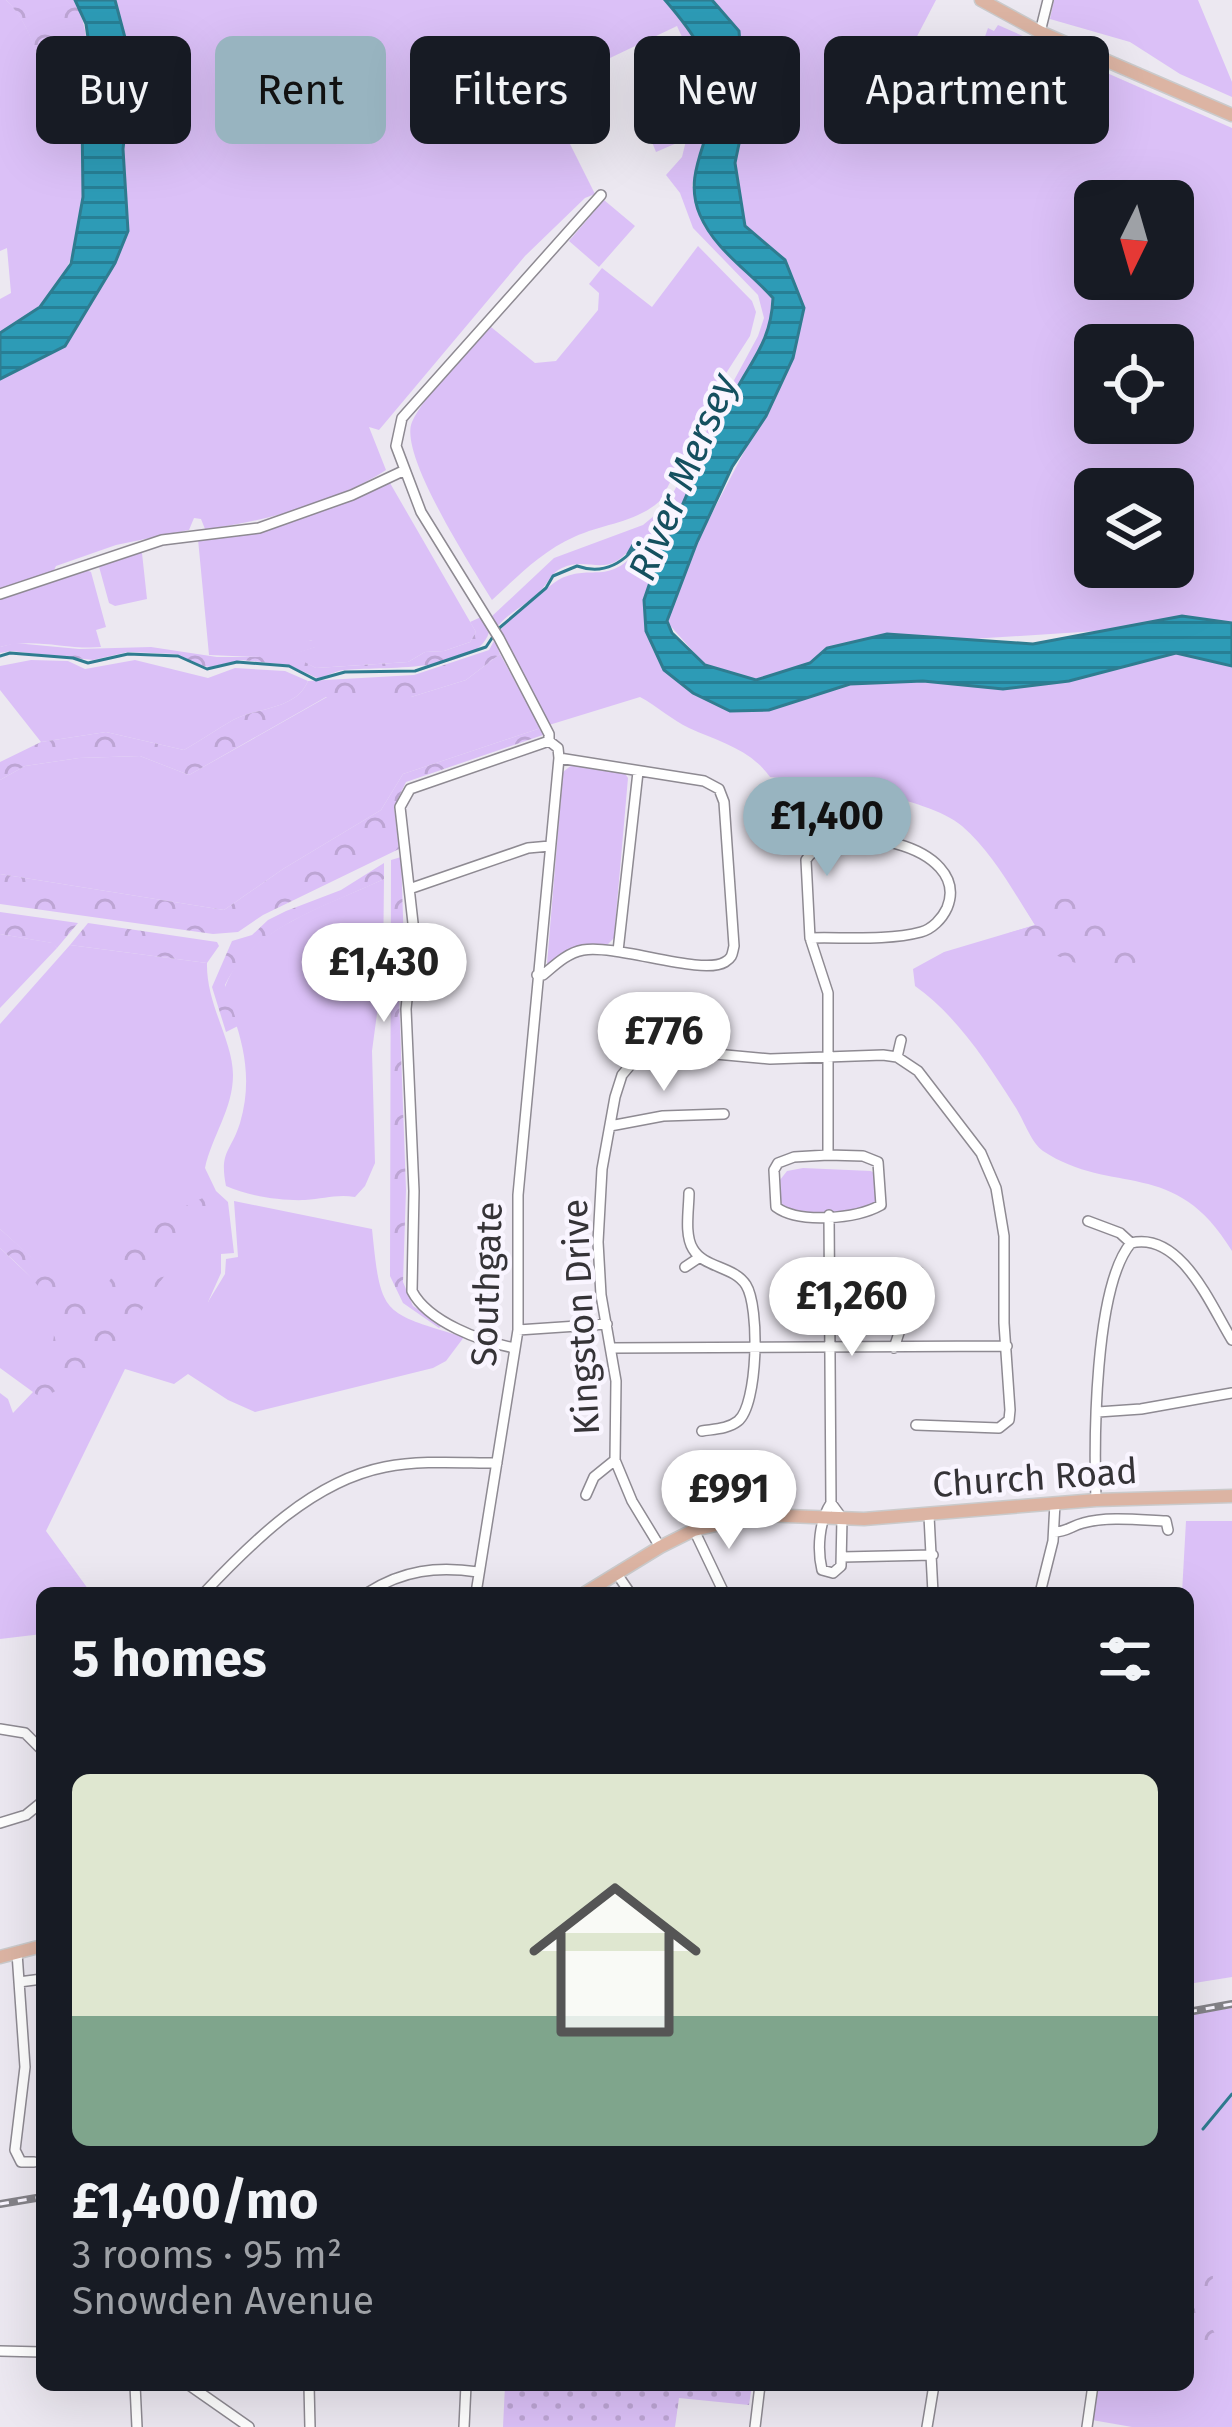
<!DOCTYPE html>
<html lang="en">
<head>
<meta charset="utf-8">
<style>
  body { margin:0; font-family:"Fira Sans",sans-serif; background:#20242c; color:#f1f3f6; height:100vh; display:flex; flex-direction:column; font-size:45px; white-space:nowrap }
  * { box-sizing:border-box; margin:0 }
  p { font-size:39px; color:#9ea1a6 }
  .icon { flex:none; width:66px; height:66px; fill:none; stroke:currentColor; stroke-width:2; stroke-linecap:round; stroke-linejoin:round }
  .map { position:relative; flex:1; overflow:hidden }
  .sheet { position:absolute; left:36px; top:1587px; width:1158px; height:804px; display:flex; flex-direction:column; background:#171b24; border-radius:18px; box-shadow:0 12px 48px #0002 }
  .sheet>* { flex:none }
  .guide { position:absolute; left:36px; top:36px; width:1161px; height:108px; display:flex; gap:24px }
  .needle { width:78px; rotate:185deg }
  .fabs { position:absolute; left:1074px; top:180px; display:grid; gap:24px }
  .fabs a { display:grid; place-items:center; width:120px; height:120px; border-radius:18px; background:#171b24; box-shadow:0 12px 48px #0002; font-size:60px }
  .price { position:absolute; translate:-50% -102px; padding:0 27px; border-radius:42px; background:#fff; color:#222; font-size:39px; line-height:78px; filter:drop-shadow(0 3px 6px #0008) }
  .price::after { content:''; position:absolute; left:50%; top:72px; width:36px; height:27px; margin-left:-18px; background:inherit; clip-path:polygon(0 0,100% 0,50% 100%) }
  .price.active { background:#98b4c0; color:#111 }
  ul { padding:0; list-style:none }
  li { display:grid; align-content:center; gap:24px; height:636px; padding:0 36px }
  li+li { border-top:3px solid #363941 }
  li span { display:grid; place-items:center; height:372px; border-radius:18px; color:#555 }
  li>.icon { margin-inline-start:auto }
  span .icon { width:216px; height:216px; fill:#fffc; stroke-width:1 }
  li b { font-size:51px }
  h2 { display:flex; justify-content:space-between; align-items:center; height:144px; padding:0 36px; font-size:51px }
  .tag { padding:0 42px; border-radius:18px; background:#171b24; box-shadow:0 12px 48px #0002; font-size:42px; line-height:108px }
  .tag.active { background:#98b4c0; color:#111 }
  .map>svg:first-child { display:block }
</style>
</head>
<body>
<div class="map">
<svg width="1232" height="2427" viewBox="0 0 1232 2427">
  <defs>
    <pattern id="forest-crowns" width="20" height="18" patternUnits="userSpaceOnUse" patternTransform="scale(3)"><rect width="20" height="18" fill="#dbc0f7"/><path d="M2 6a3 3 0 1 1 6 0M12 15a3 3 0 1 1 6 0" fill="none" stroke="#bda5d4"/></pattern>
    <pattern id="park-dots" width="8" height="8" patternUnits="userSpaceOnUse" patternTransform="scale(3)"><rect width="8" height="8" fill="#dbc0f7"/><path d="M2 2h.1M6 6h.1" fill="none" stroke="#bda5d4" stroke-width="1.8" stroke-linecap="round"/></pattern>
    <pattern id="water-rules" width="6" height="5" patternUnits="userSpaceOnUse" patternTransform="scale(3)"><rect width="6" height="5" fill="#2d9bb6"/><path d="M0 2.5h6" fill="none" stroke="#277f95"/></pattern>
  </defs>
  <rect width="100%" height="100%" fill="#ece8f1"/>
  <path fill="#dbc0f7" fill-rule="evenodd" d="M0,0H6C38,30 42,79 49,120L82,114C83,179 91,257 40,307C30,317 13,325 0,333V299L11,293L7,248L0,251Z
    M115,0H665C731,76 712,98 692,186L752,275L773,298C771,341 753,358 734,394C710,439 690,487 670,534L657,542L633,545C607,581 590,555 562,568C551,573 550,580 542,589C529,604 510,611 497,627L490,618L554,558L643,525L666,506L758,336L764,318L758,295L693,228L680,193L666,175L682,157L701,79L677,26L543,90L595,194L585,198L525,256L379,430L369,427L386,470C339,501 261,523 205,529L201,519L194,518L189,530L116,545L56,566L53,572L0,589V379L65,346L128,231L123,149L132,64Z
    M712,0H936L913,44L917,55L938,59L953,71L974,68L988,28L994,31L998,25L1232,128V623L1182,616L1097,631L955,640L887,634L827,648L810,663L756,680L705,665L667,622L697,542L793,358L785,260L745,226L735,163L745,115L739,31ZM1095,201H1173V279H1095ZM1095,345H1173V423H1095ZM1095,489H1173V567H1095Z
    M1054,0H1198L1232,82V97L1180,74L1130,42L1050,19Z
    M696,78L698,83L684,140L656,152L637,105Z
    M604,200L635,226L599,267L569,241Z
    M698,246L752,301L756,312L750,336L723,378L661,500C636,523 605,523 574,537C542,551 517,577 492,600C473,569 398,454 412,422C423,396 471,350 491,327L535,363L556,361L598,310L599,293L589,284L602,268L652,307Z
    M390,483L476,632L470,642L444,651L425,652L408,662L316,668L289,655L315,647L312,640L259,657L209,655L198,539L260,531Z
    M640,548H650L657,561L644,600L646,631L664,669L693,693L769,710L850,684L923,681L1003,689L1069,681L1176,653L1232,666V1251C1175,1156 1113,1197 1043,1151C1031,1143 1023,1118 1014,1105C986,1061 957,1016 915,986L913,969L944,952L1035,925C1013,891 993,853 962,826C927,796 817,782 770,777C750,749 720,742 689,728C672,720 657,706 640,697L549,725L500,630C510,620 550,584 560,579C593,563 607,587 640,548Z
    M132,552L142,553L147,599L115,606L109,603L98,563Z
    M86,570L91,572L106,627L96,630L101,647C67,650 33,637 0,647V598Z
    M500,654L541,728L403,774L381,810L283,869L224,910L0,874V780L25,766L79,758L140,756L189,775L327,697H411L466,680Z
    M31,660L68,661L85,669L135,660L208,678L235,668L285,671L308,681C296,710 258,707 233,720C217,729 200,741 184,750L106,732L41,742L0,690V666Z
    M573,764L624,772L628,778L614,938L607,945L578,947L547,964L563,772Z
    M384,879L383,969L372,1051L375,1163L365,1186L355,1197C336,1194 324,1199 305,1200C282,1201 248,1196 226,1186C219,1151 231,1152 240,1123C254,1075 242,1036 224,991C239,932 333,903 384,879Z
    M0,934L53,943L57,948L0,1008Z
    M70,945L207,963C206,1004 233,1041 233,1075C233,1109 212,1136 205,1168L216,1191L228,1202L234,1253L221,1254V1273L208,1302L225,1274L226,1259L238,1257L234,1201L372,1229C381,1316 381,1312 464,1337L446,1361L433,1368L255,1412L228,1400L188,1374L174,1384L125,1369L46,1531L91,1593H42V1634L0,1639V1393L8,1399L13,1413L33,1392L0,1368V1248L36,1282L53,1306L90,1311L0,1229V1024Z
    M803,1168L871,1171L876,1175L877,1207L866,1212H791L781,1203L780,1180L787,1171Z
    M1186,1521H1232V1977L1188,1984V1593H1182Z
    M1232,2008V2427H1132L1092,2420L1098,2385H1188V2015Z"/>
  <path fill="url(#forest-crowns)" d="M6,0H75C93,40 89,72 82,114L49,121C42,80 38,31 6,0Z
    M481,617L490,628C483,675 377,666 344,670C335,671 326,677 317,678L289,665L241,660L210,667L198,665L177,654L128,652L93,660L11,651L0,653V647L15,643L79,649L151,647L217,657H259L271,647L313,640L316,647L291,655L316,668L408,662L425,652L444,651L470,642L476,632L470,622Z
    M495,639L500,654L466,680L411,697H326L189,775L140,756L79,758L25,766L0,780V762L41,742L106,732L184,750C200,741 217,729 233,720C258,707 296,710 308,681L414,675L489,650Z
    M541,728L543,735L406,782L394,807L399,849L263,915L238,932L213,934L0,904V874L224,910L283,869L381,810L403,774Z
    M401,857L404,946L399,997L406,1190L403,1282L413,1306L443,1325L439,1328L403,1303L390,1276L391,860Z
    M384,863V879C328,906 254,926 225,985L238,1026L226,1032L212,987L232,941L252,935L268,920L286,911L341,890Z
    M1031,897C1048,904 1064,895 1082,900C1106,907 1130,931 1147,948C1123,998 1043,948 1009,933L1035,925L1020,900Z
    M0,912L78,923L57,948L52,943L0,934Z
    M88,923L217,942L219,946L207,963L70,945Z
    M209,1195L215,1216L212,1231C188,1240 137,1306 134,1331C134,1338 136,1344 137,1351C117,1366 97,1369 75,1380C62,1386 54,1394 40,1397L33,1392C45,1378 48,1365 52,1347C63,1301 31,1277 0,1248V1229L91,1310L134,1242L135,1230Z
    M1197,2272L1213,2276L1209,2323L1218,2339L1232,2344V2374L1208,2359L1192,2338H1188V2277Z"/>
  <path fill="url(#park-dots)" d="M505,2385H752L749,2405L679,2398L675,2427H503Z"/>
  <path fill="url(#water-rules)" stroke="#2f7c90" stroke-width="3" d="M75,0H115L132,64L123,149L128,231L115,263L65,346L0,379V333L40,307L71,264L83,197L82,114L91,58L86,24Z
    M665,0H712L739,31L745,115L735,163L745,226L785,260L804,308L793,358L766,416L732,467L697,542L667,621L672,633L705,665L756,680L810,663L827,648L887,634L1033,644L1182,616L1232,623V666L1176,653L1069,681L1003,689L923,681L850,684L769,710L730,711L693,693L664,670L646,631L644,600L657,562L654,552L640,548L629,552L633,545L657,542L670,534C690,487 710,439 734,394C753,358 771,341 773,298C748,270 715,250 700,215C683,176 708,145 713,107C718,65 691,30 665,0Z"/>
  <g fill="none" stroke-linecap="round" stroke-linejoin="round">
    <path stroke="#2f7c90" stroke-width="3" d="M497,630L546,588L553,576L577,566C597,573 615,568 630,553
      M0,656L10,653L73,658L88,663L128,654L178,656L207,669L237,662L289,666L316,680L345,672L415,671L486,647L492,638
      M1203,2129L1232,2094"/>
    <g stroke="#8e8a92" stroke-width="12">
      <path id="minor" d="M1040,32L1048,0
        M0,594L162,540L259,528L352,495L405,470
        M808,826L820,844
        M412,888L528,848L550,846
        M810,938C844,937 887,941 921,932C932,929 942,919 947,908C973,845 834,816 806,860L810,938L828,993V1155
        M618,951L638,772
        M537,975H543C555,965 567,953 583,950C617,944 702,976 725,962C733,957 732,954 734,946L724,802L719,789L704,781L559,758
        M897,1057L901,1040
        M610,1126L663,1116L724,1114
        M828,1155L863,1156L878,1162L881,1205C856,1219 799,1224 776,1207L774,1170L778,1163L794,1157Z
        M689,1193C689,1209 684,1235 693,1249C704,1268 734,1266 746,1285C760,1307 758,1405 738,1421C728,1429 714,1429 702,1431
        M829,1215L831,1503C819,1521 817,1549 822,1570L833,1573L841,1566L842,1518L831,1503
        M1088,1221L1120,1233L1131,1243C1181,1231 1211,1306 1232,1340
        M685,1267L700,1257
        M518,1330L607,1324
        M515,1348C482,1342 428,1322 412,1291L414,1191L406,1009L414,932L400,807L410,789L549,741
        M611,1348L1007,1346
        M894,1348L919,1272
        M1098,1412L1141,1409L1232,1393
        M586,1495L594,1477L615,1460
        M1096,1500C1094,1442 1094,1287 1131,1243
        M929,1516L933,1593
        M694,1530L724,1593
        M1054,1532C1067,1532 1071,1526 1083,1523C1107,1516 1141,1520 1166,1521L1168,1530
        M660,1547L632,1501L615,1460L616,1381L601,1295L598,1242L602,1169L615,1097L622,1075L637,1057L672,1050L770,1059L883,1055L897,1057L918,1071L981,1153L996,1188L1004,1236V1323L1010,1410L1009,1420L999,1428L916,1425
        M842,1557L933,1555
        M617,1574L630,1593
        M204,1593C253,1541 313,1481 385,1467C422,1460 460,1463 497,1463
        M367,1593C403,1570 437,1566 478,1572
        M476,1593L518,1330V1195L559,758L558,748L549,741V734L499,638L421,512L396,446L402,418L601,195
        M1040,1593L1053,1541L1055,1503
        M0,1729L25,1733L42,1750
        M0,1823L26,1815L42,1802
        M17,1953L25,2067L15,2150L21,2162H34
        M19,1982L42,1979
        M42,2246V2258
        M0,2351L42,2352
        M135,2385L137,2427
        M189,2385L249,2427
        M309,2385L310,2427
        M464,2427L466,2385
        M755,2427L760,2385
        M927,2427L934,2385
        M1087,2427L1093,2385"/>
    </g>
    <g stroke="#cacacb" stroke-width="15">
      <path id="major" d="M981,0L1040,32L1232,115
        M585,1593L660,1547L694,1530L759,1515L864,1519L1096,1500L1232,1496
        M0,1957L42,1946"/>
    </g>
    <use href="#minor" stroke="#fff" stroke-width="9"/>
    <use href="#major" stroke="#dcb4a3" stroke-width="12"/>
    <g stroke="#848288" stroke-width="8">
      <path id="rail" d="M1188,2012L1232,2004
        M0,2204L42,2197"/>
    </g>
    <use href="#rail" stroke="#f9f5ff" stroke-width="3" stroke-dasharray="9" stroke-linecap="butt"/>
  </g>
  <g text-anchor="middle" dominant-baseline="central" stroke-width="9" stroke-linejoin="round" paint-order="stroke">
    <g font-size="36" fill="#353337" stroke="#f9f5ff">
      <text transform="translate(487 1284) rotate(-88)">Southgate</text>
      <text transform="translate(581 1317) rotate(-93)">Kingston Drive</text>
      <text transform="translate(1035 1478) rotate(-4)">Church Road</text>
    </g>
    <g font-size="39" font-style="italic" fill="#15505f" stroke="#f9f5ff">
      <text transform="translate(683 477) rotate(-67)">River Mersey</text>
    </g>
  </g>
</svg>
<div class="fabs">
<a><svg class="needle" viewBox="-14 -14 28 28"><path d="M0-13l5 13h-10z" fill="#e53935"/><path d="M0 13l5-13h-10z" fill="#9ea1a6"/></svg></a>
<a><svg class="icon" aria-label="locate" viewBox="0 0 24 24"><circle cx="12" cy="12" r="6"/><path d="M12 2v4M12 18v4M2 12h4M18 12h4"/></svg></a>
<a><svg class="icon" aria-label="layers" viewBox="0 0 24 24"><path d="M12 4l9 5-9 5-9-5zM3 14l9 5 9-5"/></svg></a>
</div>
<b class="price active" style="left:827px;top:879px">£1,400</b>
<b class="price" style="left:384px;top:1025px">£1,430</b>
<b class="price" style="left:664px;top:1094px">£776</b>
<b class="price" style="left:852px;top:1359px">£1,260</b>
<b class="price" style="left:729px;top:1552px">£991</b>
<div class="guide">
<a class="tag">Buy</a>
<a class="tag active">Rent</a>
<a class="tag">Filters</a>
<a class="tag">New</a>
<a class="tag">Apartment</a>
</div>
<section class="sheet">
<h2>5 homes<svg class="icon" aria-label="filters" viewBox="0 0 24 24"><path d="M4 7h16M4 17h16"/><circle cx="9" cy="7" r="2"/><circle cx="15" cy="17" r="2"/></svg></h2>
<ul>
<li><span style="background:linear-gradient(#dfe7d0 65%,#7fa58c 0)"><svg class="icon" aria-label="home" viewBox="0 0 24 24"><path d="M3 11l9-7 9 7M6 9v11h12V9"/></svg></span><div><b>£1,400/mo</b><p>3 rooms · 95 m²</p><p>Snowden Avenue</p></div></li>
</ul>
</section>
</div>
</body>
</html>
